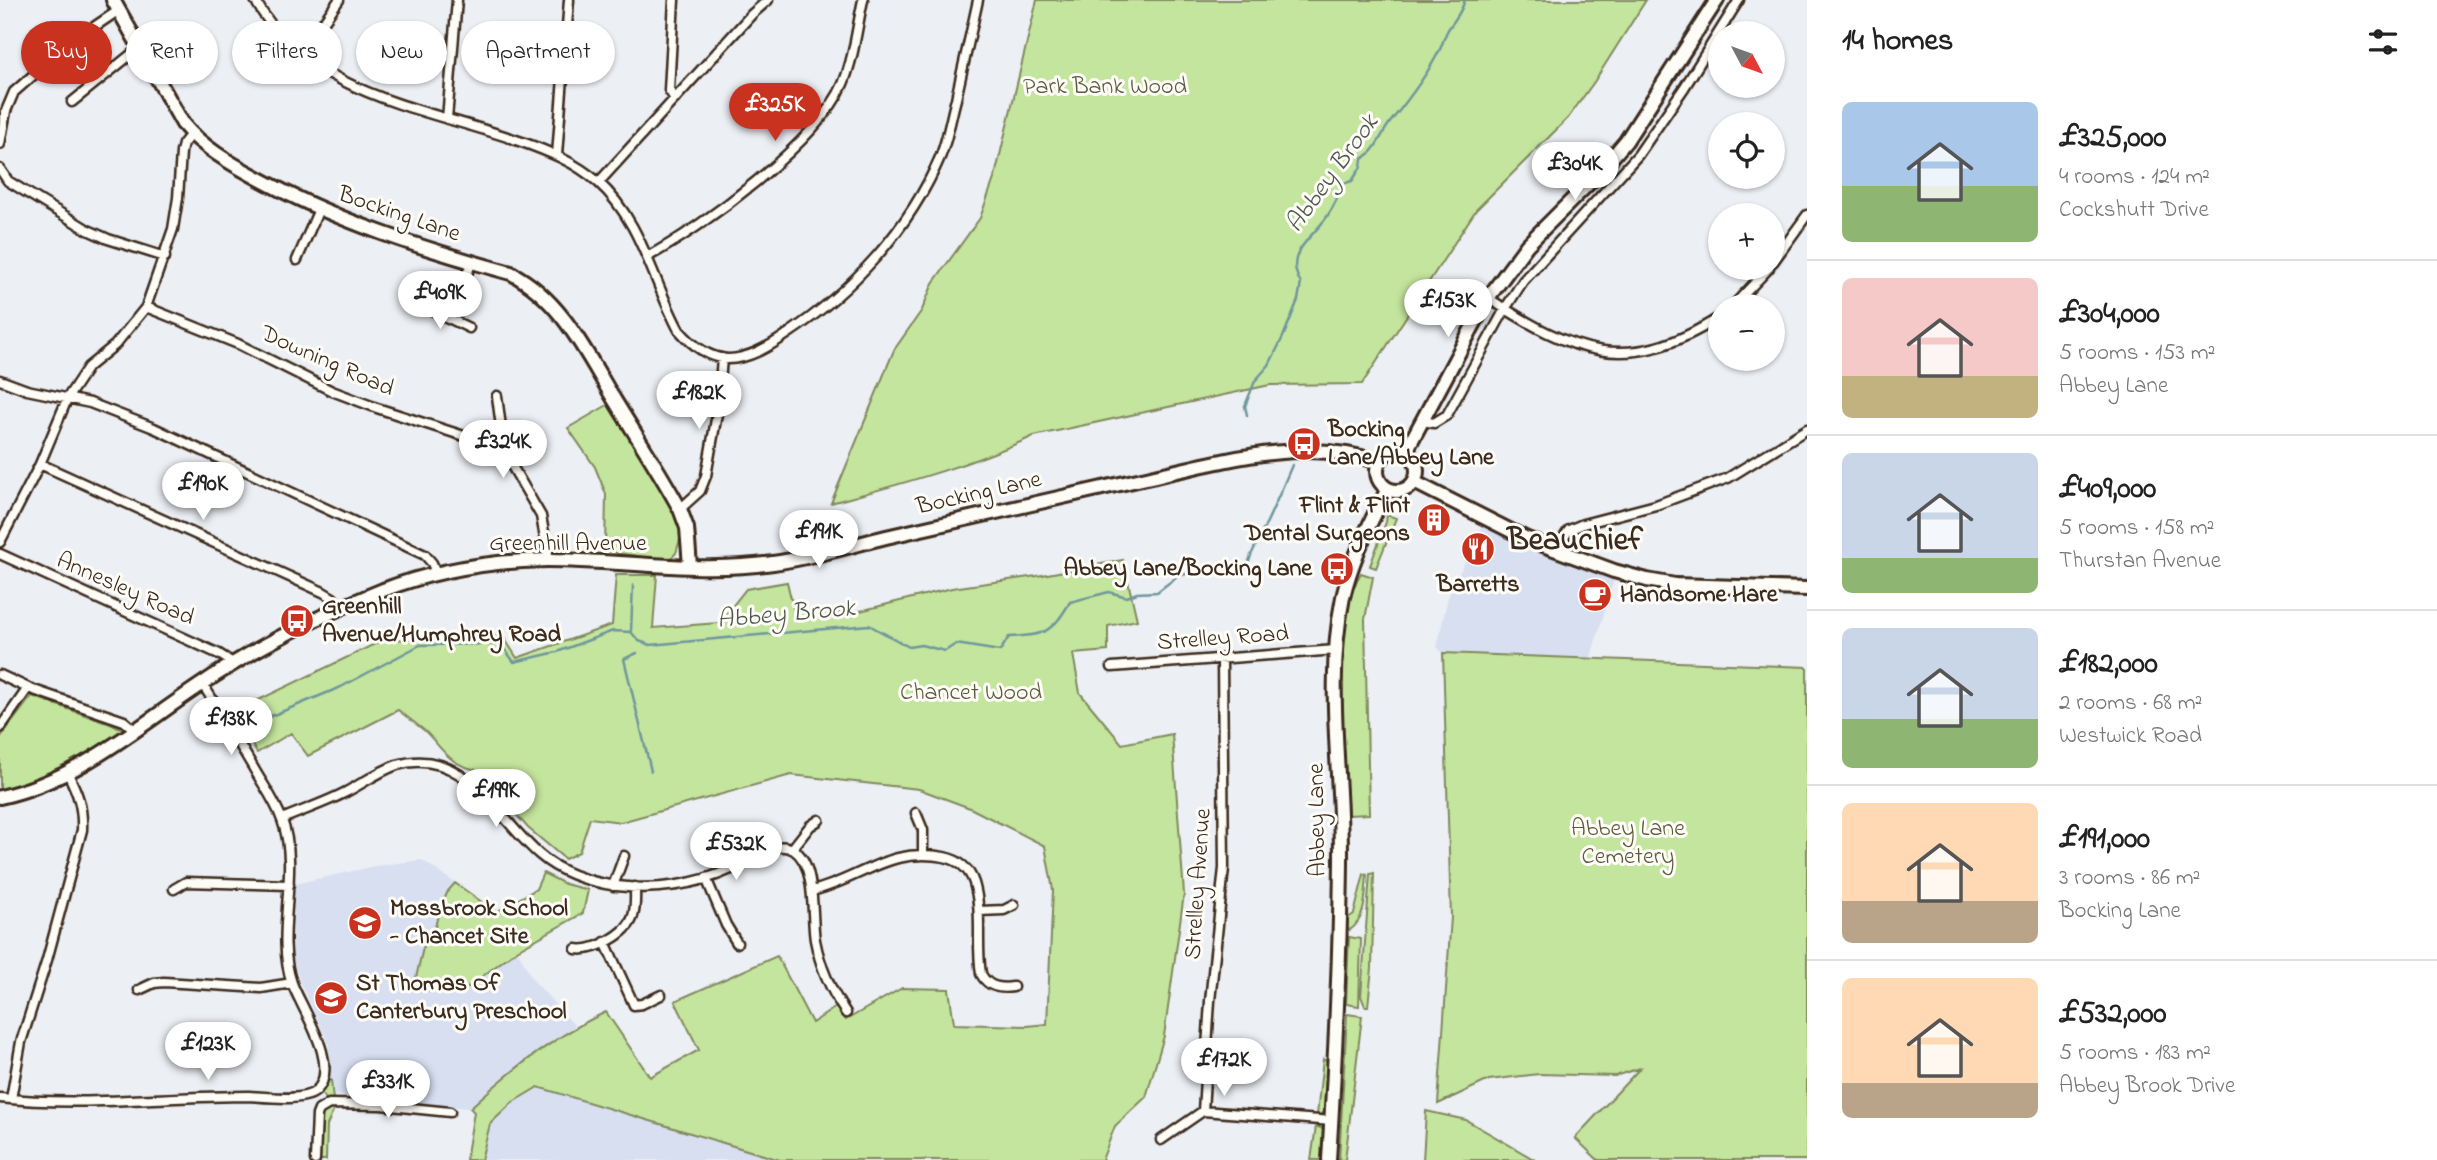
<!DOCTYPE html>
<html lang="en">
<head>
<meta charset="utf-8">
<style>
  body { margin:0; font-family:"Indie Flower",sans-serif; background:#f6f6f6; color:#222; height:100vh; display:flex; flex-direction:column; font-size:26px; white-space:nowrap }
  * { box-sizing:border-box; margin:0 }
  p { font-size:23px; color:#767676 }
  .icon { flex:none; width:38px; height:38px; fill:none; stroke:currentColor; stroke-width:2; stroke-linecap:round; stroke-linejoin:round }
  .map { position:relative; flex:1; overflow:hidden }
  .sheet { display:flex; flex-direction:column; background:#fff; width:630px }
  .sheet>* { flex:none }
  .hud { position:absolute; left:21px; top:21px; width:665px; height:63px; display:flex; gap:14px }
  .needle { width:46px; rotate:131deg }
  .buttons { position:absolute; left:1708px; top:21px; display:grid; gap:14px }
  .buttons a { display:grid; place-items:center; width:77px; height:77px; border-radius:50%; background:#fff; box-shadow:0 2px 5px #0004; font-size:35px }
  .price { position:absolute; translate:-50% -60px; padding:0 16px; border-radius:24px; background:#fff; color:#222; font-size:23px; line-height:46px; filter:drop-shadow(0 2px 4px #0008) }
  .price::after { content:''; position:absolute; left:50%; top:42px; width:21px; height:16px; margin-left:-10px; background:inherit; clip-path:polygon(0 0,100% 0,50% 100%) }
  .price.current { background:#c8321e; color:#fff }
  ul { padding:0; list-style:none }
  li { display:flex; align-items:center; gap:21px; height:175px; padding:0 35px }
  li+li { border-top:2px solid #e0e0e0 }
  li span { display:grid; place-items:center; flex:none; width:196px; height:140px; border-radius:10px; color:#555 }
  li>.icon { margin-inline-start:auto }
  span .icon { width:84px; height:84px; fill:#fffc; stroke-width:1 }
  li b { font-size:30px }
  h2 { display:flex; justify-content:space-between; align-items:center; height:84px; padding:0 35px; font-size:30px }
  .pill { padding:0 24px; border-radius:32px; background:#fff; box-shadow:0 2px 5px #0004; font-size:24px; line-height:63px }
  .pill.current { background:#c8321e; color:#fff }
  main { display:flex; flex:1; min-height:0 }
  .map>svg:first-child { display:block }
</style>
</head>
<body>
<main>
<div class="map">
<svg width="1807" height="1160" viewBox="0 0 1807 1160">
  <rect width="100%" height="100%" fill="#eceff4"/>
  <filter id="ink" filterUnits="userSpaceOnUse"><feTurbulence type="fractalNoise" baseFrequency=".0143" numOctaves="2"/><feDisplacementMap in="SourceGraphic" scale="14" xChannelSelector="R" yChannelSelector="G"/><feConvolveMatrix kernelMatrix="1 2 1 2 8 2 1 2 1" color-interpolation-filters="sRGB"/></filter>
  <g filter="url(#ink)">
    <path fill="#d7dff1" d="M1484,522L1615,576L1590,660L1443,653L1437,647L1448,597Z
      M422,860L455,883L448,891L439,911L433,935L423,948L463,991L517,950L533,980L575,1026L491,1088L470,1108L334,1095L331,1080L327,1081L329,1044L300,982L292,958L295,884L375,866Z
      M538,1087L780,1160H470L478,1113L510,1105Z"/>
    <path fill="#c4e59d" stroke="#80885e" stroke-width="2" d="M1037,0H1646L1594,82L1568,118L1476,210L1362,384L1270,385L1034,436C969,466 900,484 831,503L894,350L922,310L933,283L980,218L995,176Z
      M611,403L675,509L679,522L681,536L676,553L670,559L662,560L605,551L606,494L595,467L568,428Z
      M1387,515L1396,518L1376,568L1370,566L1386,522Z
      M1123,560L1137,620L1108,626V651L1073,654L1080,693L1122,744L1172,734L1184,894L1164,1036L1146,1097L1115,1126L1102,1160H780L538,1087L513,1102L490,1124L481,1160H466L474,1112L470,1108C510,1071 556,1035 606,1012L650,1077L699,1050L675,1001L777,956L812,1023L836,1007L846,1020L902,988L949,989L954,1024L1027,1026L1047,1024L1053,890L1045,846L970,808L919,789L791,775L621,822L590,818L579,852L565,859L528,828L477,770C449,765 443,749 425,731C416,724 407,717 398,710L308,756L291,733L257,753L232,713L383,640L503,636L517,658L612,625L616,575H657L653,628L719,623L746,589L787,582L794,611L856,612L952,588L1037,576Z
      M1361,573L1373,577L1365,619L1369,814L1348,815C1345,758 1331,619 1361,573Z
      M1443,653L1807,667V1160H1598L1575,1138L1640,1068L1615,1076L1539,1074L1489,1080L1438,1104L1451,917Z
      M32,696L124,729C103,755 33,784 0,791V738Z
      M543,873L565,884L588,890L583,913L517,950L463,991L413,990L423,948L433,935L439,911L448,891L455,883L496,912L536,889Z
      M1374,873L1372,968L1368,1006H1365L1361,996L1370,874Z
      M1364,874L1367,875C1365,893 1367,918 1350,930L1347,928L1348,918L1354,914Z
      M1349,937L1361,939L1359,1006L1346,1004Z
      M1347,1014L1362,1016L1345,1160H1339Z
      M1323,1059L1328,1062L1326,1109L1320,1116L1317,1115Z
      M331,1080L334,1110L327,1125L326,1160H320L322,1113L328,1109L326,1099L320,1092L327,1081Z
      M1426,1111L1466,1120L1535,1160H1423Z
      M1316,1126L1325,1130L1324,1160H1311Z"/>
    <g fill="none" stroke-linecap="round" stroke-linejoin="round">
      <path stroke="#6f979c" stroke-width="2.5" d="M1247,415L1245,406L1255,381L1269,365L1283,337L1298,300L1301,283C1283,254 1311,239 1326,218C1333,208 1339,196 1342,184L1352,181L1361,167L1362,159C1377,151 1381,133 1392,120C1408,100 1426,77 1438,53C1443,45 1444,35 1449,28C1457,16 1460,15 1465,0
        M631,631L633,585
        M637,653L624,659L651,771
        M249,709L269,717L341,687L420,645L501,644L514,662L557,652L613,631L631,632L639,641L650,645L869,625L909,647L921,645L945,651L956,644L1000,651L1009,637C1045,635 1052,633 1070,602L1109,592L1127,597L1137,593L1157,592L1178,576L1190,573L1241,575C1249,569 1248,560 1253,551C1267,523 1280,494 1292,465"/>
      <g stroke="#3b2a1e" stroke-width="13">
        <path id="street" d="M255,0C307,95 426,108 519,141C548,151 575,162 598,182C641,220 653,282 679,330C692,345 708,358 728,359C749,359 770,346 786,335C852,291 910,229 941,155C948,137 951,117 956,99C963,66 971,33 978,0
          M674,0L669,90L675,99
          M300,55L339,0
          M72,102L139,48
          M447,119L457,0
          M0,144L6,111L14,92L69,44L119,10
          M557,155L569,0
          M0,169L8,181L88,230L108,239L165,257
          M599,182L752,14L768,0
          M647,257C702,228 818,142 843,84C854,58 857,27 863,0
          M297,260L319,209
          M1773,262L1807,215
          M1488,298C1574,353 1626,377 1720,317
          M424,306L469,328
          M1733,306L1769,268
          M146,307L238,344L332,391L377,408L495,446
          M448,319L472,262
          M0,380L27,390L90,403L154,428L425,555L432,563L436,573
          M497,396L501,427L495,446L512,466L541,516L549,560
          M1423,421L1434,423L1447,415L1505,309L1523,281L1638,155L1684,88L1739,0
          M40,464L323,592L333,598L340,610
          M680,509L700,491L706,476L718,408L722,358
          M0,542L40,464L68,397L88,367L115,345L146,307L173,229L178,198L181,152L183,144L191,134
          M1556,549L1569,530L1583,524L1656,505L1728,478L1807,429
          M0,554L219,654L233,663
          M1112,667L1336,650
          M0,675L28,688L124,721L136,731
          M0,728L28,688
          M916,813L923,830V854
          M282,819C303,810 325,803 346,792C362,784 379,771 397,765C465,745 497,819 540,855C562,874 589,882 617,886C655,891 696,885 731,869C747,861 775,838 794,850C817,865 811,917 815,940C820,966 831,991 846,1013
          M711,844L728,870
          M792,849L810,826L819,820
          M706,878L726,925L737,943
          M613,886L624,856
          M174,889L186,882L289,885
          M812,891C859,880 890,846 944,857C959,860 969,868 974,883C983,913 976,944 981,974C988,987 999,989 1013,987
          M979,911L1004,910L1014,905
          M605,942L634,1005L642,1004L661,995
          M576,949C594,952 628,934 633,916C636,907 635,896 635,887
          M139,990L154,983L164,982L261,988L292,983
          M0,1098C82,1107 166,1096 249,1096C265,1097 304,1102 316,1091C342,1066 301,1008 292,983C274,933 301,871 282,820C276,803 266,789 257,774C239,743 221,713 202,683
          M11,1099L21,1042L47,960L82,830C83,807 78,793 67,772
          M1203,1111L1210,1001L1224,868L1222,660
          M1161,1140L1203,1111L1332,1121
          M315,1160L317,1115L319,1110L329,1104L381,1105L450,1112"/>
      </g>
      <g stroke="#3b2a1e" stroke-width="18">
        <path id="secondary" d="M113,0L183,124C202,147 230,163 256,177C336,221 423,249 511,273C562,300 586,353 615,401C637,437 660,472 680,509L687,528L690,566
          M1377 471a20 20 0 1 1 40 0a20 20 0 1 1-40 0Z
          M1405,453L1488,298L1527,245L1597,175L1626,141L1717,0
          M1414,482L1527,539L1614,571L1647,580L1675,585L1807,589
          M0,797C78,780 137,727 202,684C257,646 321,615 383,590C436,570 491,561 547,560C622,560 698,574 773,563C811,558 849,546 886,537C972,518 1057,498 1142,479C1219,462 1302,436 1379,462
          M1329,1160C1335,1061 1340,961 1341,862C1342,774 1325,684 1343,597C1352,559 1369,523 1388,489"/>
      </g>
      <use href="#street" stroke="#fdfcf7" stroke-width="8"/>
      <use href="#secondary" stroke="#fdfcf7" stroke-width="12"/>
    </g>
  </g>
  <defs>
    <g id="bus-disc" transform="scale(1.75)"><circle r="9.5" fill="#c8321e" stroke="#fdfcf7"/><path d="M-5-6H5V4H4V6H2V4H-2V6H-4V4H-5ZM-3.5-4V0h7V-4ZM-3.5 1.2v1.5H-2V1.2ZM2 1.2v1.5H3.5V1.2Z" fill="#fff"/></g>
    <g id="building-disc" transform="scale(1.75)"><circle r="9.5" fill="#c8321e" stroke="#fdfcf7"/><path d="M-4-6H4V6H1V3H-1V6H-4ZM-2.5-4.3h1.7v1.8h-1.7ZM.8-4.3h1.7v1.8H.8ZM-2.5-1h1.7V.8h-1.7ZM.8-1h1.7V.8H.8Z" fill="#fff"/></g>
    <g id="restaurant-disc" transform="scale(1.75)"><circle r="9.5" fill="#c8321e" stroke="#fdfcf7"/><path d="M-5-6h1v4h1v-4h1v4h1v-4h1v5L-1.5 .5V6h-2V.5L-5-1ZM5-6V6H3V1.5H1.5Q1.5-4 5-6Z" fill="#fff"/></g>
    <g id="cafe-disc" transform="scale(1.75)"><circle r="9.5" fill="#c8321e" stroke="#fdfcf7"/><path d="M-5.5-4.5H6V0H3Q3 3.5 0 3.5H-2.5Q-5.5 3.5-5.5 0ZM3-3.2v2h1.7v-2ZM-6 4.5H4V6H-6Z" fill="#fff"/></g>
    <g id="school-disc" transform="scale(1.75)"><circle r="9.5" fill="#c8321e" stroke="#fdfcf7"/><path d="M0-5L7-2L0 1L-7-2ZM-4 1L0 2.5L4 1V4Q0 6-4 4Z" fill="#fff"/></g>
  </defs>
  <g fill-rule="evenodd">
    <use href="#bus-disc" x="1304" y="444"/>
    <use href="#building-disc" x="1434" y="520"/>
    <use href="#restaurant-disc" x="1478" y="549"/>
    <use href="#bus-disc" x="1337" y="569"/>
    <use href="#cafe-disc" x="1595" y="595"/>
    <use href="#bus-disc" x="297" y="621"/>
    <use href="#school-disc" x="365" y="923"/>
    <use href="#school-disc" x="331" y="998"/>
  </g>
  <g text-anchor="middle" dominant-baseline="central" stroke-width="6" stroke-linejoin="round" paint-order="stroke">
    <g font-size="24" fill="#5d593e" stroke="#fdfcf7">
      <text x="1105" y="87">Park Bank Wood</text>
      <text x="971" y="693">Chancet Wood</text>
      <text x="1628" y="829">Abbey Lane<tspan x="1628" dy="28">Cemetery</tspan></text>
    </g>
    <g font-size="24" fill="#3b2a1e" stroke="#fdfcf7">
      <text transform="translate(399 215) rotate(19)">Bocking Lane</text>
      <text transform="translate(327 362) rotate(24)">Downing Road</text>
      <text transform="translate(979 494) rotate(-13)">Bocking Lane</text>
      <text x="568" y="544">Greenhill Avenue</text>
      <text transform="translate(125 590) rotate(24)">Annesley Road</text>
      <text transform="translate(1223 639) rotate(-4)">Strelley Road</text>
      <text transform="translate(1318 820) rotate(-91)">Abbey Lane</text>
      <text transform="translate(1199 884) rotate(-86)">Strelley Avenue</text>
    </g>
    <g font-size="24" font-weight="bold" fill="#3b2a1e" stroke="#fdfcf7" text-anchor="start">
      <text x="1328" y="430">Bocking<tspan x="1328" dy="28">Lane/Abbey Lane</tspan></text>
      <text x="1410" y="506" text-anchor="end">Flint &amp; Flint<tspan x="1410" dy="28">Dental Surgeons</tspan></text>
      <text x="1312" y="569" text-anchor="end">Abbey Lane/Bocking Lane</text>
      <text x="1478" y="585" text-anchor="middle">Barretts</text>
      <text x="1620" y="595">Handsome Hare</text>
      <text x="322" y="607">Greenhill<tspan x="322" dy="28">Avenue/Humphrey Road</tspan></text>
      <text x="390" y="909">Mossbrook School<tspan x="390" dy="28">- Chancet Site</tspan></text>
      <text x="356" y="984">St Thomas Of<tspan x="356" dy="28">Canterbury Preschool</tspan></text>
    </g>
    <g font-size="26" font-style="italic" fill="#505752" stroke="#fdfcf7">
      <text transform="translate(1333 174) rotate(-54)">Abbey Brook</text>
      <text transform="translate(786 615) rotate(-5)">Abbey Brook</text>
    </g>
    <g font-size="32" font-weight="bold" fill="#3b2a1e" stroke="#fdfcf7">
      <text x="1575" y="541">Beauchief</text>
    </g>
  </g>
</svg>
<div class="buttons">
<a><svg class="needle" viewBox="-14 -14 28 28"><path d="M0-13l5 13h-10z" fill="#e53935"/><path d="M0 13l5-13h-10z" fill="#767676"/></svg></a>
<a><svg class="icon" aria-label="locate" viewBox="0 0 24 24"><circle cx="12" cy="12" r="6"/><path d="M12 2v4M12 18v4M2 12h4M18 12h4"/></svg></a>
<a>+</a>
<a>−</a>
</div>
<b class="price current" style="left:775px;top:143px">£325K</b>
<b class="price" style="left:1575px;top:202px">£304K</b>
<b class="price" style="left:440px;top:331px">£409K</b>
<b class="price" style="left:1448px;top:339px">£153K</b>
<b class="price" style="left:699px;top:431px">£182K</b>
<b class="price" style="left:503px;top:480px">£324K</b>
<b class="price" style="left:203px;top:522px">£190K</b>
<b class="price" style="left:819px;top:570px">£191K</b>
<b class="price" style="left:231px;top:757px">£138K</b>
<b class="price" style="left:496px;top:829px">£199K</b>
<b class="price" style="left:736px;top:882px">£532K</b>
<b class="price" style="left:208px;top:1082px">£123K</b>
<b class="price" style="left:1224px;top:1098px">£172K</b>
<b class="price" style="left:388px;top:1120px">£331K</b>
<div class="hud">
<a class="pill current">Buy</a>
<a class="pill">Rent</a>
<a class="pill">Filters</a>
<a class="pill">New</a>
<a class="pill">Apartment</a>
</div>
</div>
<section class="sheet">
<h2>14 homes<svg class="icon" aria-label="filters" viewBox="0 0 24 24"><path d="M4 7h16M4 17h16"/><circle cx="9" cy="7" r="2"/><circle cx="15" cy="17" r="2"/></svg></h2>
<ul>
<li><span style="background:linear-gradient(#a9c7e8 60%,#8fb573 0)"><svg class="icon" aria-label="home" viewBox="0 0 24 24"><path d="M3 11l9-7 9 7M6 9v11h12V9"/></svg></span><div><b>£325,000</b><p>4 rooms · 124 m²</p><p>Cockshutt Drive</p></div></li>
<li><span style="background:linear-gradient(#f6c9c9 70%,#c2b280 0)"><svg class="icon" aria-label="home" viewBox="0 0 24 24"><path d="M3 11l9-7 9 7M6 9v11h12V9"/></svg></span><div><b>£304,000</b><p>5 rooms · 153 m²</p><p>Abbey Lane</p></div></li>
<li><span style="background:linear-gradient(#c9d6e8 75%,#8fb573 0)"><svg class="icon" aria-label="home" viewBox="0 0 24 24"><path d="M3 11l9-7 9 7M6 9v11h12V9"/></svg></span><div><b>£409,000</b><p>5 rooms · 158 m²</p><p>Thurstan Avenue</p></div></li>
<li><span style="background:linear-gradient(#c9d6e8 65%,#8fb573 0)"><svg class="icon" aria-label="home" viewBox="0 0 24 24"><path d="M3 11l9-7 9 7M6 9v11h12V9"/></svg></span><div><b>£182,000</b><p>2 rooms · 68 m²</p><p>Westwick Road</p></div></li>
<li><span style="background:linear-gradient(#ffd9b3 70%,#b9a48a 0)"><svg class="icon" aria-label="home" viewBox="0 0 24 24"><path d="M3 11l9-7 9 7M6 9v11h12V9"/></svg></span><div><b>£191,000</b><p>3 rooms · 86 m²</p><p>Bocking Lane</p></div></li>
<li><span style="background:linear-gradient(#ffd9b3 75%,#b9a48a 0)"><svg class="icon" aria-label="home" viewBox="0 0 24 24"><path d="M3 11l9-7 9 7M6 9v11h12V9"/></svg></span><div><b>£532,000</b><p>5 rooms · 183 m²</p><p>Abbey Brook Drive</p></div></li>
</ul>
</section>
</main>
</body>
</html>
